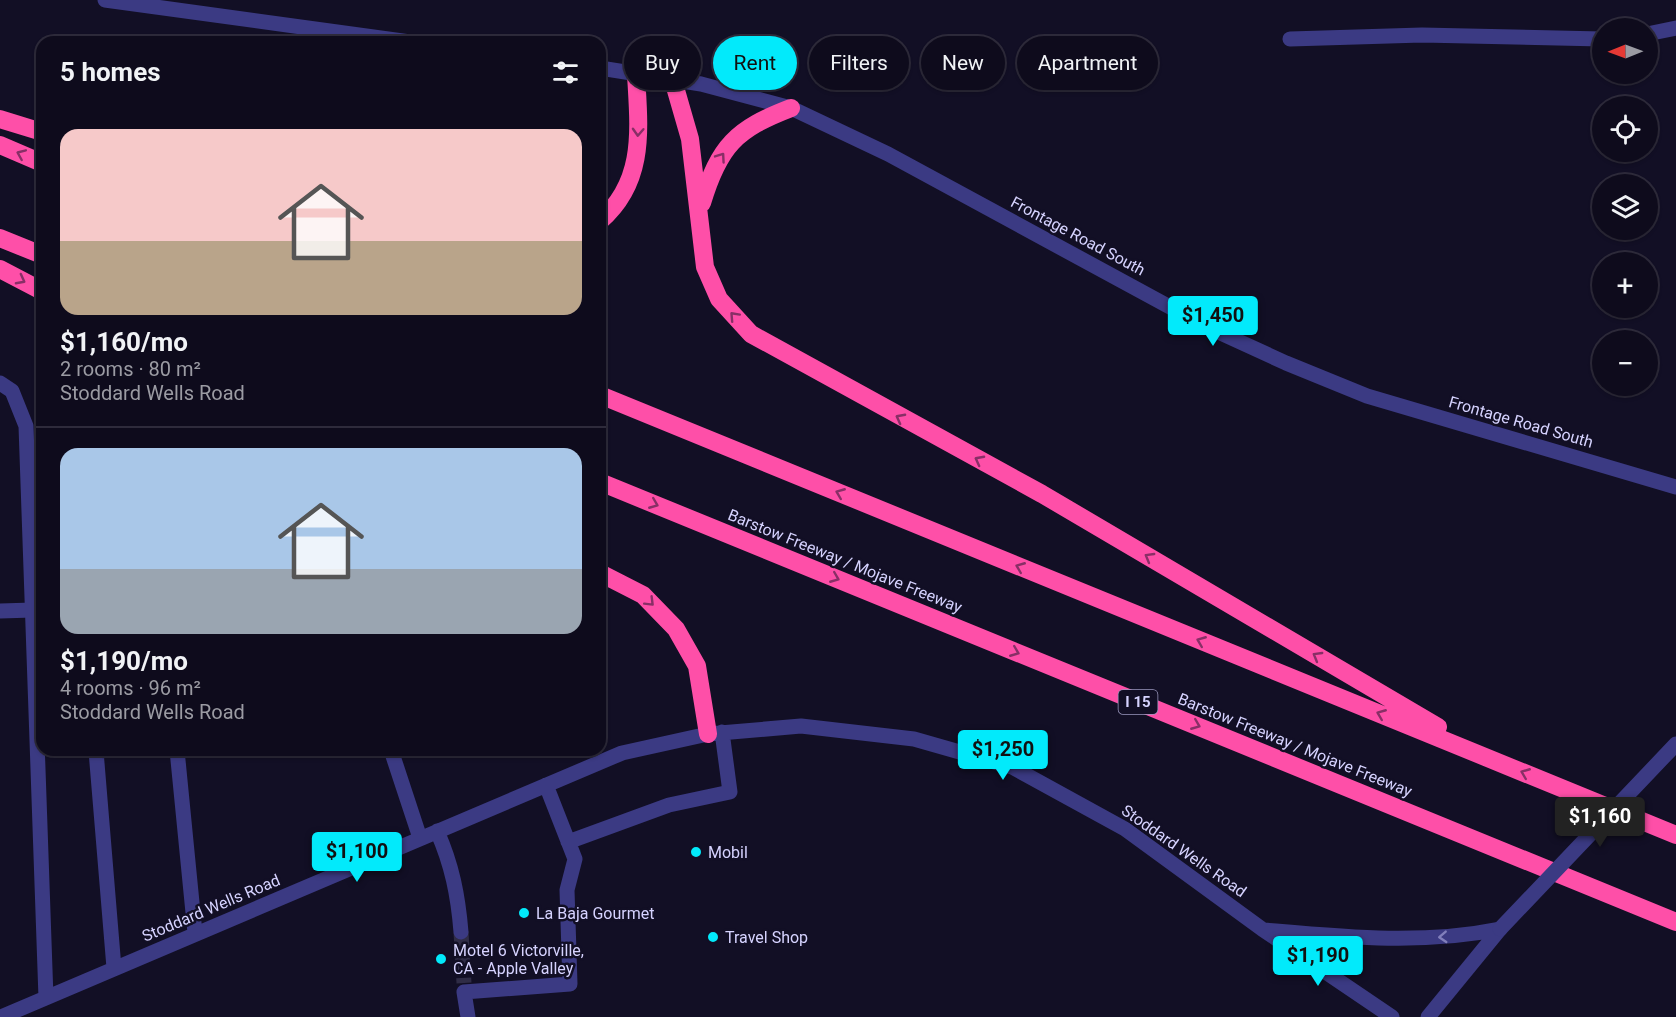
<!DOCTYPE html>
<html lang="en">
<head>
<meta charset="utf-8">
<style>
  body { margin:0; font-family:Roboto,sans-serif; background:#171425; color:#f1f3f6; height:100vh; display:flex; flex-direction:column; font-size:22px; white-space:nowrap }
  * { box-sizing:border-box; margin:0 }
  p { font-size:20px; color:#9b9ba3 }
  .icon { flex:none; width:33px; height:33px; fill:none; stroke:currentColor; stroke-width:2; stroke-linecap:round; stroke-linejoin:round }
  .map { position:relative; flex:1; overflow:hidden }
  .drawer { position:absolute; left:36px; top:36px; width:570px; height:720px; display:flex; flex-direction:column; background:#0e0b1c; border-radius:18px; box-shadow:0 2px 4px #0004,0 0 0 2px #2e2b3b }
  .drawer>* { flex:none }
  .hud { position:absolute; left:624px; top:36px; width:570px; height:54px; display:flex; gap:12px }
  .needle { width:39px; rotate:269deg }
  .tools { position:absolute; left:1592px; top:18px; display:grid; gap:12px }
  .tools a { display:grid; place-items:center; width:66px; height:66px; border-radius:50%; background:#0e0b1c; box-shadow:0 2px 4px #0004,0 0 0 2px #2e2b3b; font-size:30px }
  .price { position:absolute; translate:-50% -51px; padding:0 14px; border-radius:6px; background:#02eafb; color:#111; font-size:20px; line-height:39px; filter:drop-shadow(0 2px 3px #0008) }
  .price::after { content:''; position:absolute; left:50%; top:36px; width:18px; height:14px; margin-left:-9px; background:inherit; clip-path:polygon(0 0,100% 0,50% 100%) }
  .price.on { background:#222; color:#fff }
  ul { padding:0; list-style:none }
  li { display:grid; align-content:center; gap:12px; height:318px; padding:0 24px }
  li+li { border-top:2px solid #2e2b3b }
  li span { display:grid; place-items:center; height:186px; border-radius:18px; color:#555 }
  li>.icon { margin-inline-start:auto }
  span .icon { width:108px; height:108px; fill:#fffc; stroke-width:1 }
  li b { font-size:26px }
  h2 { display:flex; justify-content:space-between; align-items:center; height:72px; padding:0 24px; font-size:26px }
  .chip { padding:0 21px; border-radius:27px; background:#0e0b1c; box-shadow:0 2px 4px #0004,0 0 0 2px #2e2b3b; font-size:21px; line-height:54px }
  .chip.on { background:#02eafb; color:#111 }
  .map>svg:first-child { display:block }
</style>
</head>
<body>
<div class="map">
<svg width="1676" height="1017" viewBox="0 0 1676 1017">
  <rect width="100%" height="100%" fill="#120f25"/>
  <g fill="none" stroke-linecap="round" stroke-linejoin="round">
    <path stroke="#2f2c46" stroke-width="15" stroke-dasharray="15 8" stroke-linecap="butt" d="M461,932L464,983"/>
    <path stroke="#3b3a83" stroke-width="15" d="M105,0L410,42
      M1647,34L1676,28
      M1290,39L1422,35L1602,39
      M600,68L701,84L791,108L888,154L1203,325L1286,363L1367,396L1676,487
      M0,383L12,391L26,426L46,998
      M0,611L33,610
      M177,750L195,933
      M391,750L420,838
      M437,831C452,865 458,895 461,932
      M568,842L669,805L730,792L722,732
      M1264,930C1344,937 1421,945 1500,929
      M114,968L96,751L115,750
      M1,1017L622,753L708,734L801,726L914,739L1012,767L1125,829L1262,929L1392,1017
      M468,1017L464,992L570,984L567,890L575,859L546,785
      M1428,1017L1500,929"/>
    <path stroke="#fe4fa8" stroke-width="18" d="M673,80L690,139L705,267L719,299L751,334L1042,494L1438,727
      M0,119L42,132
      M0,145L42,163
      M702,203C719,146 736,129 791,108
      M600,221C646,181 639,129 636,74
      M0,238L42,255
      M0,269L42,291
      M600,395L1676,835
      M600,482L1676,922
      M600,573L643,595L676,629L697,666L708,734"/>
    <path stroke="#3b3a83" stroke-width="15" d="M1500,929L1676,744"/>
  </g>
  <defs><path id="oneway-chevron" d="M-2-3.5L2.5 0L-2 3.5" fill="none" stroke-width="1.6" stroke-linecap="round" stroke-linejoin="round" transform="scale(1.5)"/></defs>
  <g stroke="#882f66">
    <use href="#oneway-chevron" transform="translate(638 132) rotate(93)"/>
    <use href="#oneway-chevron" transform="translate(21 154) rotate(-157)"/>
    <use href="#oneway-chevron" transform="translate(721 157) rotate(-55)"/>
    <use href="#oneway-chevron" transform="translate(21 280) rotate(28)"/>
    <use href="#oneway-chevron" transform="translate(734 316) rotate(-133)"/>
    <use href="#oneway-chevron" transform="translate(900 418) rotate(-152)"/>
    <use href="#oneway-chevron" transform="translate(979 460) rotate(-152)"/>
    <use href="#oneway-chevron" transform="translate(840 493) rotate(-158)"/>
    <use href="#oneway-chevron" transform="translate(654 504) rotate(22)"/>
    <use href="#oneway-chevron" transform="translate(1149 557) rotate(-150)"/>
    <use href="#oneway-chevron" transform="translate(1020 567) rotate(-158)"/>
    <use href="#oneway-chevron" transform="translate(835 578) rotate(22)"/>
    <use href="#oneway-chevron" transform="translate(650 602) rotate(45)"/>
    <use href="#oneway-chevron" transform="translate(1201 641) rotate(-158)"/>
    <use href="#oneway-chevron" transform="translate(1015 652) rotate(22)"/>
    <use href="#oneway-chevron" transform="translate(1317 656) rotate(-150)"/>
    <use href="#oneway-chevron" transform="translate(1381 714) rotate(-158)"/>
    <use href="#oneway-chevron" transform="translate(1196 725) rotate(22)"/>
    <use href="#oneway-chevron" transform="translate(1525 773) rotate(-158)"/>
  </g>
  <use stroke="#817fbb" href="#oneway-chevron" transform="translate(1443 937) rotate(177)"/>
  <g fill="#02eafb" stroke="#120f25" stroke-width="2">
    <circle cx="696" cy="852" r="6"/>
    <circle cx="524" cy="913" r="6"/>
    <circle cx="713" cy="937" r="6"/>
    <circle cx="441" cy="959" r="6"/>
  </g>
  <g text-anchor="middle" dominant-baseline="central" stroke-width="5" stroke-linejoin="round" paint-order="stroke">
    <rect fill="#120f25" stroke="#9b98be" stroke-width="1.5" x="1118.5" y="690" width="39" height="24" rx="4.5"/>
    <g font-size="15" font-weight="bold" fill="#d6d3ff">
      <text x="1138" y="702">I 15</text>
    </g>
    <g font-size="16" fill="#d6d3ff" stroke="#120f25">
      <text transform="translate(1078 236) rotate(28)">Frontage Road South</text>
      <text transform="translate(1521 422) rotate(16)">Frontage Road South</text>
      <text transform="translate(845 561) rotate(22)">Barstow Freeway / Mojave Freeway</text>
      <text transform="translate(1295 745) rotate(22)">Barstow Freeway / Mojave Freeway</text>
      <text transform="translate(1184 851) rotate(35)">Stoddard Wells Road</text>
      <text transform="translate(211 908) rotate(-23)">Stoddard Wells Road</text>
    </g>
    <g font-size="16" fill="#d6d3ff" stroke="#120f25" text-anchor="start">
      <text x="708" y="852">Mobil</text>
      <text x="536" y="913">La Baja Gourmet</text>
      <text x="725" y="937">Travel Shop</text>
      <text x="453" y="950">Motel 6 Victorville,<tspan x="453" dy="18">CA - Apple Valley</tspan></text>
    </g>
  </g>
</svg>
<div class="tools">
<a><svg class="needle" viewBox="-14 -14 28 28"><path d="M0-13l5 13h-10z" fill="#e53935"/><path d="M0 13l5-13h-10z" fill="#9b9ba3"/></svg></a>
<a><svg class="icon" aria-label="locate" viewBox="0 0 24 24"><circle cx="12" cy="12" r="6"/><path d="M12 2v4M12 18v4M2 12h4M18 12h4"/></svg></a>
<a><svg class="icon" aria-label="layers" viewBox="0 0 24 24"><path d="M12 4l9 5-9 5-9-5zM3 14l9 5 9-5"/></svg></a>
<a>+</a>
<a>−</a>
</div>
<b class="price" style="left:1213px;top:347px">$1,450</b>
<b class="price" style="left:1003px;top:781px">$1,250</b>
<b class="price on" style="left:1600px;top:848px">$1,160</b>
<b class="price" style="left:357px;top:883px">$1,100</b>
<b class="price" style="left:1318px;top:987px">$1,190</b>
<div class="hud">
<a class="chip">Buy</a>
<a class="chip on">Rent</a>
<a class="chip">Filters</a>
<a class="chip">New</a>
<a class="chip">Apartment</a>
</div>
<section class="drawer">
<h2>5 homes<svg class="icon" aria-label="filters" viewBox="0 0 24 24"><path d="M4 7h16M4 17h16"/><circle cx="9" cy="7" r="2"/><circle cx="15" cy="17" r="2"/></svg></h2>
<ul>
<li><span style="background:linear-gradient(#f6c9c9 60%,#b9a48a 0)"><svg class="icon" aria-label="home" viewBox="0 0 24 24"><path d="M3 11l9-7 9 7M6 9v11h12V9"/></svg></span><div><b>$1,160/mo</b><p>2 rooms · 80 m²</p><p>Stoddard Wells Road</p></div></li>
<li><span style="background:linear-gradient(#a9c7e8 65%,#9aa5b1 0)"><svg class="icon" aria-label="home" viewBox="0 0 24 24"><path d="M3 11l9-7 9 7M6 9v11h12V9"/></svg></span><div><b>$1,190/mo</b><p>4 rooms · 96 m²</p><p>Stoddard Wells Road</p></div></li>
</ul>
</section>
</div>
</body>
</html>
